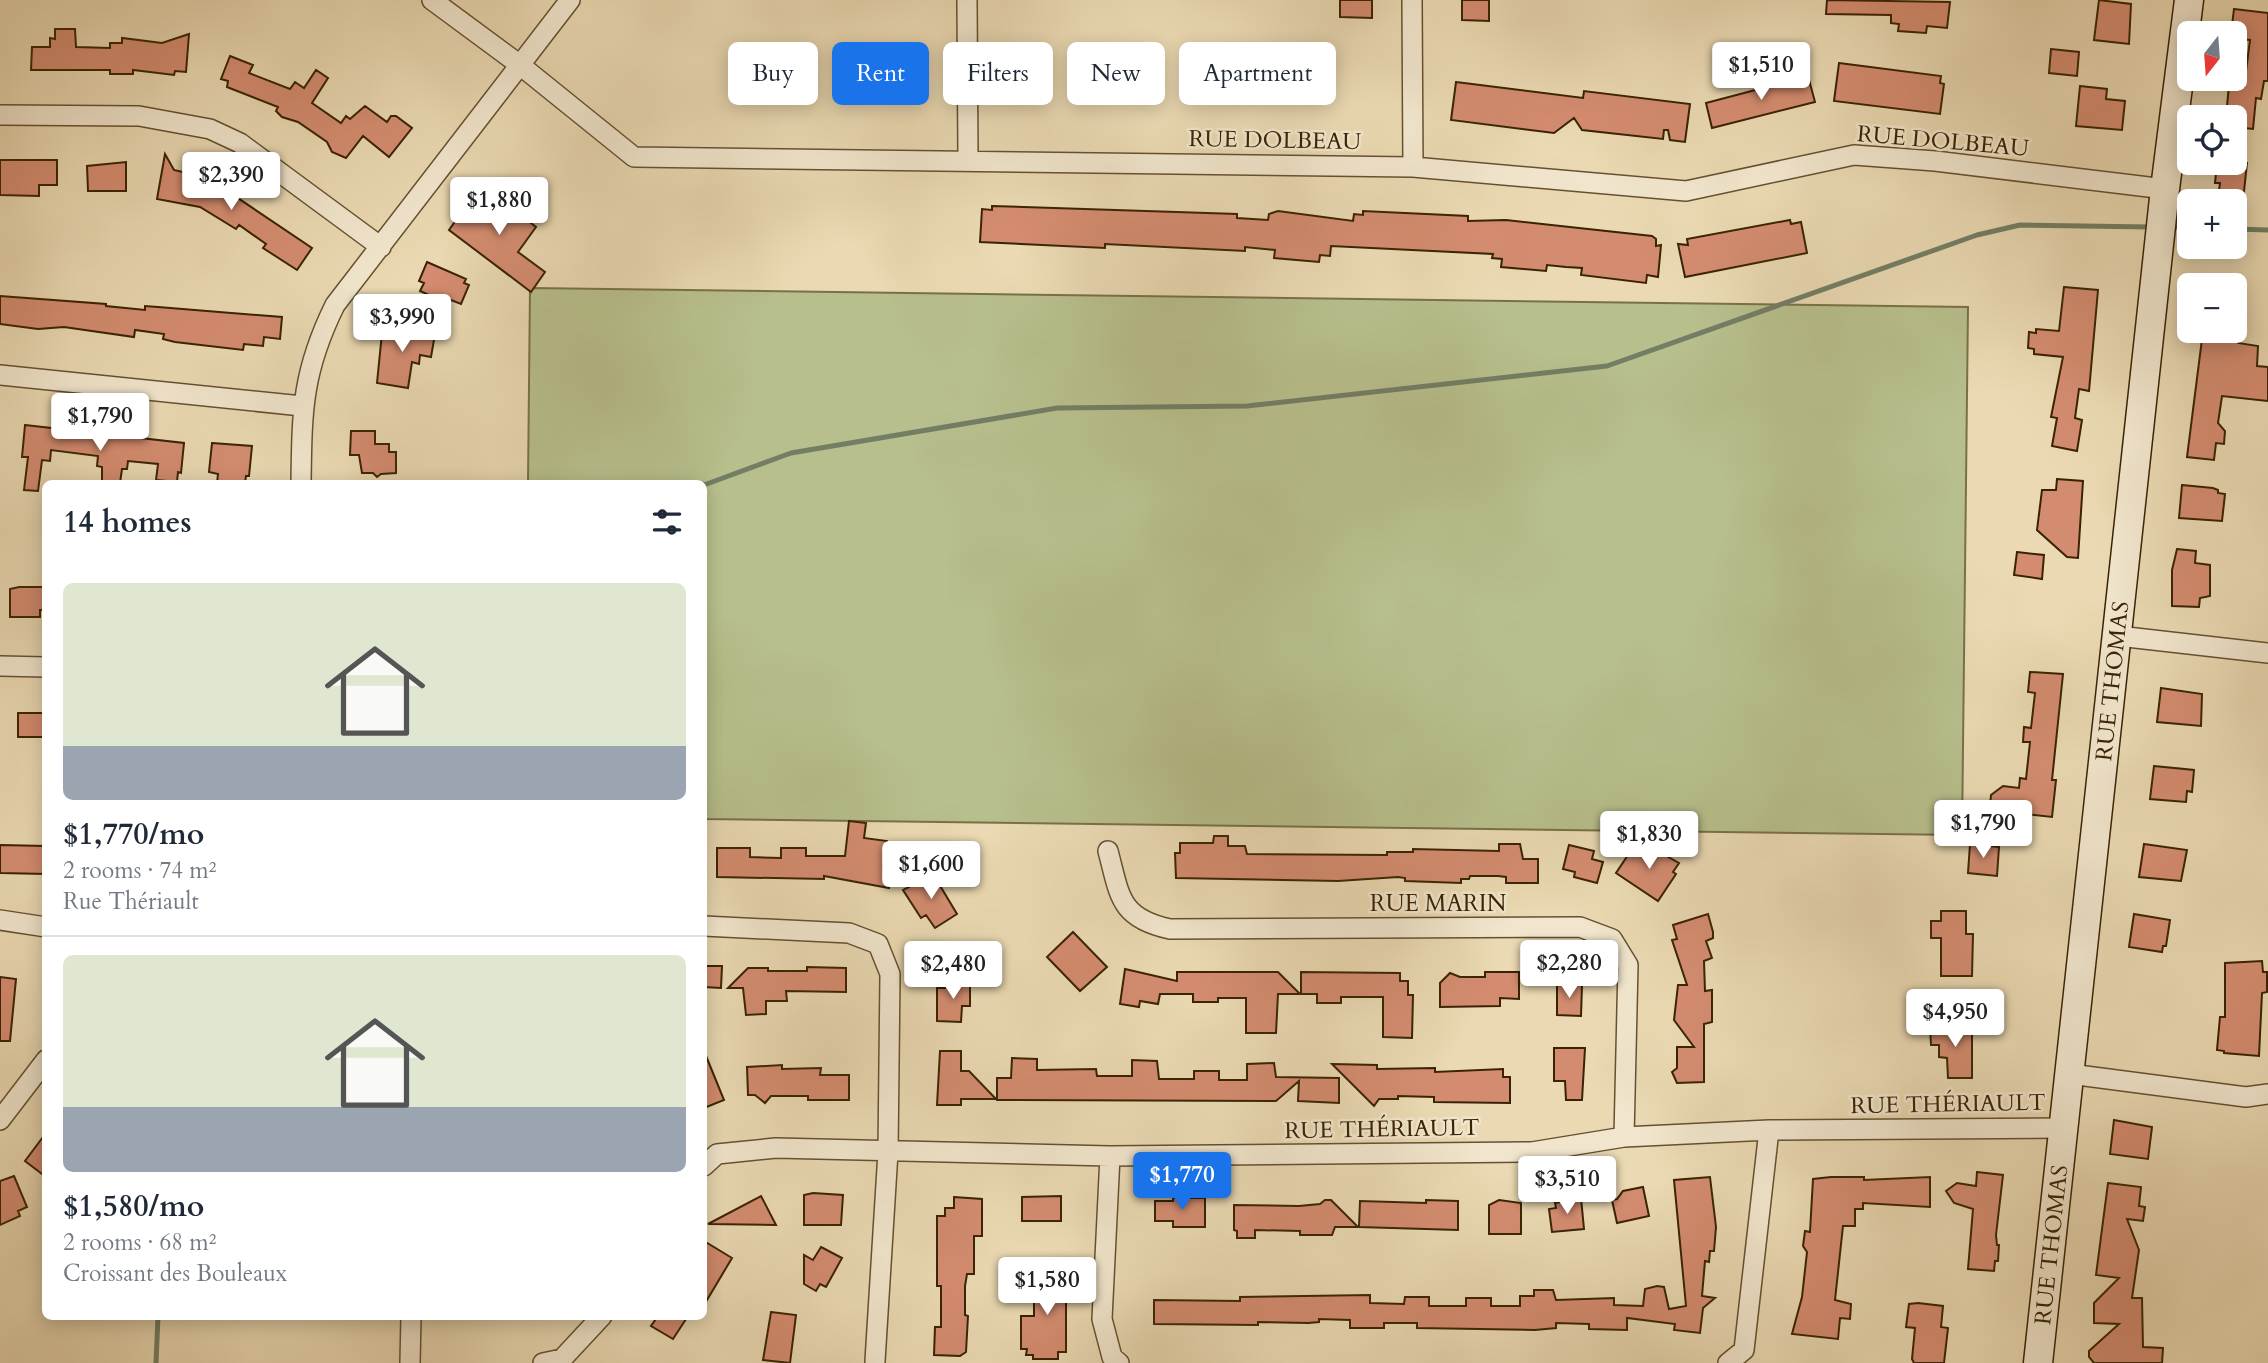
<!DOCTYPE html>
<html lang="en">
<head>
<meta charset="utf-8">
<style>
  body { margin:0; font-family:Cardo,serif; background:#f2f2f3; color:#1f2937; height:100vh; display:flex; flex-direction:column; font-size:26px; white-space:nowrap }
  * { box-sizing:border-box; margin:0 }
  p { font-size:23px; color:#747a83 }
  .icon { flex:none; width:38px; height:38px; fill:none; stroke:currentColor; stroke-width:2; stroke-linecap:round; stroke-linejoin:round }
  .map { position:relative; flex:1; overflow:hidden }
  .sheet { position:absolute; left:42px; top:480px; width:665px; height:840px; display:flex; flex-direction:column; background:#fff; border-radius:10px; box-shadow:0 4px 18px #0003 }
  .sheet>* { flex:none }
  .guide { position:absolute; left:728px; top:42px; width:665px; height:63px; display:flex; gap:14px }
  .needle { width:46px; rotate:197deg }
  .fabs { position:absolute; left:2177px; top:21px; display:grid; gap:14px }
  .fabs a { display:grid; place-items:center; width:70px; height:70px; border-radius:10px; background:#fff; box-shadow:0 4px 18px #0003; font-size:35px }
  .price { position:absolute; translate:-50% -60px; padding:0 16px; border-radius:7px; background:#fff; color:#222; font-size:23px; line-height:46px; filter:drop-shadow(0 2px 4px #0008) }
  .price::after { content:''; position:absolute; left:50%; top:42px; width:21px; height:16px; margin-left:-10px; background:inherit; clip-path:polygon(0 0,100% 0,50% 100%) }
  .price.selected { background:#1a73e8; color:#fff }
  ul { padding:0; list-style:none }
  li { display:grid; align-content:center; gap:14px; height:371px; padding:0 21px }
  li+li { border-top:2px solid #e0e1e3 }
  li span { display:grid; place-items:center; height:217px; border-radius:10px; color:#555 }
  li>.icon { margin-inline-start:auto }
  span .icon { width:126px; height:126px; fill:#fffc; stroke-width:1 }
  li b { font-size:30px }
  h2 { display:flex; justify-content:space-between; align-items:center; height:84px; padding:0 21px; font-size:30px }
  .pill { padding:0 24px; border-radius:10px; background:#fff; box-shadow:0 4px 18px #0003; font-size:24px; line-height:63px }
  .pill.selected { background:#1a73e8; color:#fff }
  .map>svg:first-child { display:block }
</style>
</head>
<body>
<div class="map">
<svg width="2268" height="1363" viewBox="0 0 2268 1363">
  <rect width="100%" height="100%" fill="#ead9b2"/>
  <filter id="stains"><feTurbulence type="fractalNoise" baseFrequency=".00286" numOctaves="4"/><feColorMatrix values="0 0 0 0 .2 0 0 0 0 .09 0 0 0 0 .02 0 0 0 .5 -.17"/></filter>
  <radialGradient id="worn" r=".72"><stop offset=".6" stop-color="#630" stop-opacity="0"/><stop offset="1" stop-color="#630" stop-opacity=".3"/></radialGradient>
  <path fill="#b7bf8c" stroke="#787148" stroke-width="2" d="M530,288L1968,307L1962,835L704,819V483H528Z"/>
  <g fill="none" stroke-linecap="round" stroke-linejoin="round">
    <path stroke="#737e65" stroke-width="5" d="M2168,227H2189
      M2235,229L2268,230
      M704,485L791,453L1057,408L1247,406L1607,366L1977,235L2020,225L2151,227
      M156,1363L158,1316"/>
  </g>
  <path fill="#d48c70" stroke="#3a2304" stroke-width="2" d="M1340,0H1372V18L1340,17Z
    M1462,0H1489V21L1462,20Z
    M1827,0L1950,2L1947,28L1927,26L1926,33L1898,31L1899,24L1891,23V15L1826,14Z
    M2099,0L2131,4L2129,44L2094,40Z
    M2234,9L2268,13V81H2264L2261,99L2256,98L2253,129L2235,127V117H2226L2229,85L2244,87L2250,40L2235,39V33H2231Z
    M55,29H75L76,47L110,48V43H122V38L162,43L189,34L186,72L175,71L174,75L133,70V74H110V70H31L32,47H50V38L55,39Z
    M2051,49L2079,52L2077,76L2049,73Z
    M230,56L253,65L249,73L290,89L295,82L304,88L316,70L328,78L312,103L341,123L346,116L350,119L365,106L387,122L391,116H396L412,128L389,157L363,136L346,158L332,152L327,142L298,122L282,117L276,111L278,107L227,87L228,81L221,79Z
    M1839,63L1941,76L1940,83L1944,84L1940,114L1834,101Z
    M1808,76L1815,102L1712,128L1706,103Z
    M1456,82L1583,98L1584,91L1690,104L1685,142L1670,140L1668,130H1664L1663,139L1582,130L1574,118L1554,133L1451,120Z
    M2080,86L2107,89L2106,99L2125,101L2122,130L2076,126Z
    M165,154L174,170L208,178L312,248L297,270L263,248L266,244L239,225L236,229L200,207L157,199Z
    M0,160H57V185H39V196L0,195Z
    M126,162V191H88L87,166Z
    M2217,163H2247L2243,201L2218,198L2220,183H2215Z
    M486,188L536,227L518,252L545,272L531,292L449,230L469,202L473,205Z
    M992,206L1237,214V218L1268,220L1269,214L1278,211L1353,221L1354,214L1363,215V211L1468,216V221L1506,220L1652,236L1656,239V246L1661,245L1658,277L1647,275L1646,283L1581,275L1582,268L1566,267L1547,265L1546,271L1501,267L1502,259L1492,258L1493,254L1331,246L1330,256L1320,255L1319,262L1274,258L1275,250L1245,247V251L1105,244V248L980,242L982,209L992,210Z
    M1790,220L1791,224L1801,222L1807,253L1685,277L1678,244L1688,245L1687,239Z
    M427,262L466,279L464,283L469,285L461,304L451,300L449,304L420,291L424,283L419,281Z
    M2064,287L2098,290L2089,391L2079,389L2075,418L2082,420L2077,451L2052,446L2057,418L2051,417L2063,357L2034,354V349L2028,348L2029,332L2036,333V329L2059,331Z
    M0,296L106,304V306L145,310V306L158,307L282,317L280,339L264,337L263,346L244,344L243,350L175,342L163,339L164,334L135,330L134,337L64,327L38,329L0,324Z
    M383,323L435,334L431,357L420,355L419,364L412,362L408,388L377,383Z
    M2203,331H2239L2238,343L2258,346L2257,366L2268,367V401L2222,396L2218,423L2225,431L2224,444L2216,443L2214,460L2187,457Z
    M25,425L184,443L181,473L178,472L177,482L156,480L158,464L128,461L127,469H122L120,483H102V467L97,466L98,456L51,450L50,461L42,460L38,491L24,490L28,457H22Z
    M351,431H375V444H389V452H396V473L381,474L377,477L373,473H362L359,455H350Z
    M212,443L252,446L249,476H246L245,483H217L218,474L209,472Z
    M2057,479L2083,481L2078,558L2067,557L2037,530L2042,490H2056Z
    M2182,485L2213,488L2218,490V493L2225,494L2222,521L2179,518Z
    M2177,549L2196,551L2195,563L2210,565V596L2200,598L2199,607L2172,606V570Z
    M2017,552L2044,555L2042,579L2014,575Z
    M19,587H46V610H40V617H10V589Z
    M2030,672L2063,674L2052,780H2056L2052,817L2016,813L2000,816L1990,805L1991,795L2003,786L2019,788L2020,778L2026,779L2030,742H2023L2024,727L2031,728L2035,693L2028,692Z
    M2161,688L2202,694L2201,726L2157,722Z
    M18,713H46V737H18Z
    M2154,766L2194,770L2192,792L2187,791L2186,802L2150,799Z
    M849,821L866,823L864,838L887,841L883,868L891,869L889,888L824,876V879L717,877V848H750V857L781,858V848H806V856H845Z
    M1214,836H1228V846H1245L1247,854L1387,855V852H1413V849L1499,851V844H1520L1523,859H1538V883H1506V877L1498,876H1470L1469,879H1461V883L1405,881V878L1398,877L1338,881L1176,878L1175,853H1180V843H1213Z
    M1645,844L1679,863L1673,872L1676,874L1658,901L1616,873L1632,849L1639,853Z
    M1970,844L1999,847L1997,876L1968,873Z
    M2144,844L2187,850L2181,881L2139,877Z
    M0,845L46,846V874L0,873Z
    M1569,845L1594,851L1592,859L1603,862L1597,883L1574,877L1575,872L1563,869Z
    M933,874L957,914L935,928L926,915L921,918L903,890Z
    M1941,911H1966V934H1973L1972,976H1941V938H1931V921H1941Z
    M1708,914L1713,932V938L1706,941L1712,958L1704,961L1705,991L1712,990V1022L1704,1024V1082L1677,1083L1672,1072L1677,1068V1047H1694L1674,1020L1678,985H1687L1672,940L1677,939L1673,925Z
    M2134,914L2170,920L2166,946H2163L2162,952L2129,947Z
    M1073,932L1107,967L1080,991L1047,957Z
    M2262,961L2263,972H2267V992L2262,993L2259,1056L2224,1053V1051L2217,1050L2220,1017H2225V963Z
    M704,966H722L721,988L704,987Z
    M807,967L846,968V992L786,991L787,1001H766V1014L746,1015L743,988H728L748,968H768V971H807Z
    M1125,969L1177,981V972H1278L1300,994H1278L1276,1033H1246V998H1218V1002H1193V994H1160L1158,1004L1140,1001L1139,1007L1120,1004Z
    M1301,972L1400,973V981H1408V995H1413L1412,1038L1383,1037V997H1341V1003H1317V994H1301Z
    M1485,972H1519V999L1500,998V1006L1440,1007V983L1450,973L1460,977H1485Z
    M0,977L16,979L10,1041H0Z
    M945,981H970V1006H962L961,1022L937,1021V988H945Z
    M1557,984L1582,985L1581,1016L1557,1015Z
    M1972,1025V1078H1948L1947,1058L1939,1057V1045H1931L1930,1028Z
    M1554,1048H1585L1582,1100H1566L1565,1081H1554Z
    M704,1051L724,1100L704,1108Z
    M940,1051H961V1071H969L996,1099H961V1105H937Z
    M1012,1058L1037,1059V1070L1096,1069L1097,1076H1132V1060L1157,1061L1159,1079H1194V1071H1219V1080H1247V1064L1274,1063L1276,1077L1339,1078V1103L1298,1101L1299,1081L1276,1101L997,1100V1078H1011Z
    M1332,1064L1377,1065V1069L1435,1068V1072L1503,1069V1077H1510V1103L1434,1102V1097L1398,1096V1099H1379L1374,1106Z
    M782,1065V1069L821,1068L820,1075H849V1100H808V1096H771L765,1103L755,1095H748L747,1067Z
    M2114,1120L2152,1127L2148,1159L2110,1154Z
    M46,1133V1177L25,1161Z
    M1977,1172L2003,1175L1996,1235L1997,1245H1999L1998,1261H1995L1994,1271L1968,1269L1973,1209L1954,1203L1946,1191L1957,1183L1976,1186Z
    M14,1176L27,1207L18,1211L20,1216L0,1225V1181Z
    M1710,1177L1716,1227L1714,1251H1710L1709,1262L1705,1261L1702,1296L1715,1298L1703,1308L1700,1333L1674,1330L1675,1324L1627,1318V1330L1589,1329V1324L1556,1323V1328L1535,1330L1417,1328V1323H1384V1328H1350V1320L1319,1319V1322L1308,1323L1258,1322V1325L1154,1324V1300L1240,1301V1297L1370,1295V1303L1404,1304L1405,1297H1429V1306H1466V1298H1491V1306H1520V1296H1534V1290H1553L1556,1300L1614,1298V1305L1643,1306L1645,1289L1657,1286L1664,1287L1669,1309L1686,1306L1674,1180Z
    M1831,1177H1864V1180L1930,1177V1207L1863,1203V1209H1855V1226H1843L1835,1300L1851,1304L1850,1319L1840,1318L1838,1339L1792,1334L1802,1297L1807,1252L1803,1246L1805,1231L1810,1232L1813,1179Z
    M2108,1183L2141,1187L2139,1206L2145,1207L2143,1221L2127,1219L2139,1250L2132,1298H2142L2143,1347L2163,1348L2162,1363H2094L2089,1357V1351L2119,1324L2094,1323V1303L2119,1278L2096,1275Z
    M1643,1187L1649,1216L1617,1223L1612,1200L1617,1199L1623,1191Z
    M813,1193L843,1195L841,1225H804V1195Z
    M761,1196L776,1225L708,1224Z
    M1061,1196V1221H1022V1197Z
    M954,1197L982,1199V1236H974V1274H967L965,1286V1315L968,1316L966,1352L960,1356L934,1355L935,1327H941V1286H937V1216H945V1208H954Z
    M1173,1198H1205V1227H1173V1221H1155V1201H1173Z
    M1581,1198L1584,1229L1552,1232L1549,1209L1556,1208L1555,1203Z
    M1325,1200H1331L1358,1227H1335L1332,1235H1300V1231L1255,1230V1238H1237V1231L1234,1230V1205L1299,1206L1320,1204Z
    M1426,1200L1458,1201V1230L1359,1227L1360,1201L1426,1203Z
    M1499,1200L1521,1203V1234H1489V1205Z
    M704,1241L732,1258L704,1305Z
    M821,1247L842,1258L826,1287L820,1284L816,1291L804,1284V1255L813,1260Z
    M1034,1271H1066V1352H1058V1359H1033V1355H1026L1027,1349H1021V1316H1034Z
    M1918,1303L1943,1306L1941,1327L1948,1328L1944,1363H1914L1912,1359L1915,1328L1906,1327L1909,1304Z
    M771,1312L796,1315L790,1363L763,1360Z
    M658,1316H688L673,1339L651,1326Z"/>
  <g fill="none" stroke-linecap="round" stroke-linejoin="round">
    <g stroke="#665030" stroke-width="22">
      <path id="street" d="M432,0L520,65L634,157L1413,167L1686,191L1854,155L1935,161L2165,189
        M967,0L968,159
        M1412,0L1413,167
        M0,115L139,116L210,129L240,143L381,247
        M0,375L302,406
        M301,483C302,410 302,372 335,305L570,0
        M2118,636L2268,653
        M0,666L46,667
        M1108,851C1120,896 1119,918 1170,929L1580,927L1612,939L1628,965L1624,1137
        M0,920L46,927
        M704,926L849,933L878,944L890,974L888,1152L875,1361
        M2070,1074L2246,1097L2268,1094
        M0,1120L46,1060
        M1110,1156L1102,1319L1112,1357L1119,1363
        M704,1166L717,1154L776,1148L1110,1156L1532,1152L1624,1137L1769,1130L2064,1128
        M410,1363L411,1316
        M543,1363L562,1359L602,1316
        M1728,1363L1744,1350L1769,1130"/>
    </g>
    <g stroke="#3a2304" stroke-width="31">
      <g id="secondary">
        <path id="s1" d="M2038,1363L2165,189L2189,0"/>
      </g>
    </g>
    <use href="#street" stroke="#f1e6cd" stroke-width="19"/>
    <use href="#secondary" stroke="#f1e6cd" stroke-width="28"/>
  </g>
  <g text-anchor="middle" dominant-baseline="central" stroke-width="5" stroke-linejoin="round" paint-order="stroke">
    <g font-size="23" fill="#3a2304" stroke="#f1e6cd">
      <text transform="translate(1275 140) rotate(1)">RUE DOLBEAU</text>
      <text transform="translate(1943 141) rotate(5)">RUE DOLBEAU</text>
      <text stroke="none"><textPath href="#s1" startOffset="686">RUE THOMAS</textPath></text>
      <text x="1438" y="903">RUE MARIN</text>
      <text transform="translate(1948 1104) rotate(-1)">RUE THÉRIAULT</text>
      <text transform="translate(1382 1129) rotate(-1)">RUE THÉRIAULT</text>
      <text stroke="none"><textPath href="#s1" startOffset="119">RUE THOMAS</textPath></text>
    </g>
  </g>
  <rect width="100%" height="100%" filter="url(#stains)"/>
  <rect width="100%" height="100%" fill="url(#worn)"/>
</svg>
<div class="fabs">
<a><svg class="needle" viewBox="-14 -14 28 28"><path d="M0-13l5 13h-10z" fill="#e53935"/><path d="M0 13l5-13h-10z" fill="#747a83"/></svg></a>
<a><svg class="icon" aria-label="locate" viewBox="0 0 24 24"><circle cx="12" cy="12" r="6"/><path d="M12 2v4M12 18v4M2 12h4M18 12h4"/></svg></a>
<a>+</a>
<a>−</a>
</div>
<b class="price" style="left:1761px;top:102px">$1,510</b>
<b class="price" style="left:231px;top:212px">$2,390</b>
<b class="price" style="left:499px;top:237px">$1,880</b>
<b class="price" style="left:402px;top:354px">$3,990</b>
<b class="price" style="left:100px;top:453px">$1,790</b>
<b class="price" style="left:1983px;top:860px">$1,790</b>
<b class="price" style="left:1649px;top:871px">$1,830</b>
<b class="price" style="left:931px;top:901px">$1,600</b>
<b class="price" style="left:1569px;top:1000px">$2,280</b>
<b class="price" style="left:953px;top:1001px">$2,480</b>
<b class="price" style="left:1955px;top:1049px">$4,950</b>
<b class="price selected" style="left:1182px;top:1212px">$1,770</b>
<b class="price" style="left:1567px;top:1216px">$3,510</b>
<b class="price" style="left:1047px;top:1317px">$1,580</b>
<div class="guide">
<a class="pill">Buy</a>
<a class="pill selected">Rent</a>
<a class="pill">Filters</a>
<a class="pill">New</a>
<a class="pill">Apartment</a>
</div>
<section class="sheet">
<h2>14 homes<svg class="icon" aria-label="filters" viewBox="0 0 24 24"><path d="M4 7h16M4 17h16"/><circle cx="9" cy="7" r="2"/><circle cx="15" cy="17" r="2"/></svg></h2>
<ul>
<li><span style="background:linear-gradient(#dfe7d0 75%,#9aa5b1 0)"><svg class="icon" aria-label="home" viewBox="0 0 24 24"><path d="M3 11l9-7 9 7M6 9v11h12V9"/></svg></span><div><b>$1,770/mo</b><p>2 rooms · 74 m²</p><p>Rue Thériault</p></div></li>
<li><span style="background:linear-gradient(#dfe7d0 70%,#9aa5b1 0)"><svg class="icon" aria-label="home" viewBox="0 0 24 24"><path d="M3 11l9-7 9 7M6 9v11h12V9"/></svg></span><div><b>$1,580/mo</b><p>2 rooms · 68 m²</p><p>Croissant des Bouleaux</p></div></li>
</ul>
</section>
</div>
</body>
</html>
